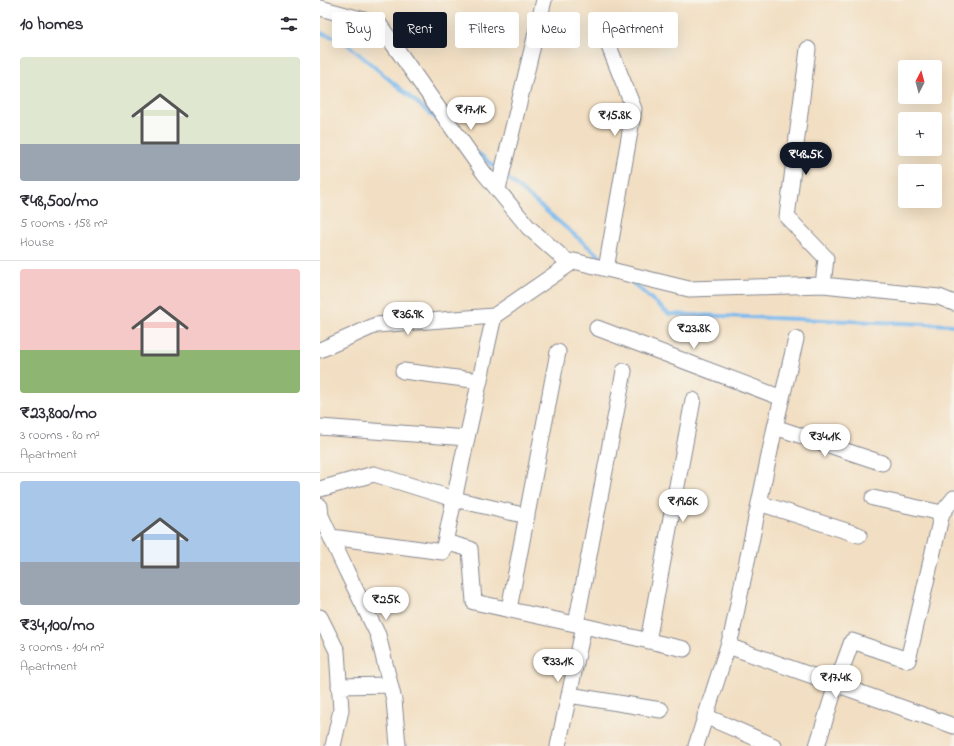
<!DOCTYPE html>
<html lang="en">
<head>
<meta charset="utf-8">
<style>
  body { margin:0; font-family:"Indie Flower",sans-serif; background:#f7f7f7; color:#2b2b33; height:100vh; display:flex; flex-direction:column; font-size:15px; white-space:nowrap }
  * { box-sizing:border-box; margin:0 }
  p { font-size:13px; color:#7c7c81 }
  .icon { flex:none; width:22px; height:22px; fill:none; stroke:currentColor; stroke-width:2; stroke-linecap:round; stroke-linejoin:round }
  .map { position:relative; flex:1; overflow:hidden }
  .drawer { display:flex; flex-direction:column; background:#fff; width:320px }
  .drawer>* { flex:none }
  .hud { position:absolute; left:12px; top:12px; width:380px; height:36px; display:flex; gap:8px }
  .needle { width:26px; rotate:6deg }
  .fabs { position:absolute; left:578px; top:60px; display:grid; gap:8px }
  .fabs a { display:grid; place-items:center; width:44px; height:44px; border-radius:4px; background:#fff; box-shadow:0 4px 16px #0002; font-size:20px }
  .price { position:absolute; translate:-50% -34px; padding:0 9px; border-radius:14px; background:#fff; color:#222; font-size:13px; line-height:26px; filter:drop-shadow(0 1px 2px #0008) }
  .price::after { content:''; position:absolute; left:50%; top:24px; width:12px; height:9px; margin-left:-6px; background:inherit; clip-path:polygon(0 0,100% 0,50% 100%) }
  .price.selected { background:#111827; color:#fff }
  ul { padding:0; list-style:none }
  li { display:grid; align-content:center; gap:8px; height:212px; padding:0 20px }
  li+li { border-top:1px solid #e1e1e2 }
  li span { display:grid; place-items:center; height:124px; border-radius:4px; color:#555 }
  li>.icon { margin-inline-start:auto }
  span .icon { width:72px; height:72px; fill:#fffc; stroke-width:1 }
  li b { font-size:17px }
  h2 { display:flex; justify-content:space-between; align-items:center; height:48px; padding:0 20px; font-size:17px }
  .pill { padding:0 14px; border-radius:4px; background:#fff; box-shadow:0 4px 16px #0002; font-size:14px; line-height:36px }
  .pill.selected { background:#111827; color:#fff }
  main { display:flex; flex:1; min-height:0 }
  .map>svg:first-child { display:block }
</style>
</head>
<body>
<main>
<section class="drawer">
<h2>10 homes<svg class="icon" aria-label="filters" viewBox="0 0 24 24"><path d="M4 7h16M4 17h16"/><circle cx="9" cy="7" r="2"/><circle cx="15" cy="17" r="2"/></svg></h2>
<ul>
<li><span style="background:linear-gradient(#dfe7d0 70%,#9aa5b1 0)"><svg class="icon" aria-label="home" viewBox="0 0 24 24"><path d="M3 11l9-7 9 7M6 9v11h12V9"/></svg></span><div><b>₹48,500/mo</b><p>5 rooms · 158 m²</p><p>House</p></div></li>
<li><span style="background:linear-gradient(#f6c9c9 65%,#8fb573 0)"><svg class="icon" aria-label="home" viewBox="0 0 24 24"><path d="M3 11l9-7 9 7M6 9v11h12V9"/></svg></span><div><b>₹23,800/mo</b><p>3 rooms · 80 m²</p><p>Apartment</p></div></li>
<li><span style="background:linear-gradient(#a9c7e8 65%,#9aa5b1 0)"><svg class="icon" aria-label="home" viewBox="0 0 24 24"><path d="M3 11l9-7 9 7M6 9v11h12V9"/></svg></span><div><b>₹34,100/mo</b><p>3 rooms · 104 m²</p><p>Apartment</p></div></li>
</ul>
</section>
<div class="map">
<svg width="634" height="746" viewBox="0 0 634 746">
  <rect width="100%" height="100%" fill="#f7f3e8"/>
  <filter id="ink" filterUnits="userSpaceOnUse"><feTurbulence type="fractalNoise" baseFrequency=".025" numOctaves="2"/><feDisplacementMap in="SourceGraphic" scale="8" xChannelSelector="R" yChannelSelector="G"/><feConvolveMatrix kernelMatrix="1 2 1 2 8 2 1 2 1" color-interpolation-filters="sRGB"/></filter>
  <filter id="wash" filterUnits="userSpaceOnUse"><feTurbulence type="fractalNoise" baseFrequency=".012" numOctaves="4" result="noise"/><feDisplacementMap in="SourceGraphic" scale="16" xChannelSelector="R" yChannelSelector="G"/><feGaussianBlur stdDeviation="0.9" result="paint"/><feColorMatrix in="noise" values="0 0 0 0 0 0 0 0 0 0 0 0 0 0 0 0 0 1.4 0 .05"/><feComposite in="paint" operator="in"/></filter>
  <g filter="url(#wash)">
    <rect width="100%" height="100%" fill="#f2dfc3"/>
    <g fill="none" stroke-linecap="round" stroke-linejoin="round">
      <path stroke="#7bbaef" stroke-width="4" d="M0,33L21,39L120,122
        M158,153L179,171
        M184,175L284,260
        M308,279L349,314L634,325"/>
    </g>
  </g>
  <g filter="url(#ink)">
    <g fill="none" stroke-linecap="round" stroke-linejoin="round">
      <g stroke="#868790" stroke-width="17">
        <path id="minor" d="M0,8L59,24L164,173L208,227L250,264
          M280,24L314,109L286,269
          M488,49L467,217L506,258L503,285
          M178,189L224,0
          M277,328L462,398
          M0,350L56,325L174,316
          M83,371L160,381
          M0,427L147,438L174,316L254,261L369,289L503,285L619,297L634,303
          M455,427L562,463
          M0,489L54,474L134,499L207,516
          M553,498L622,513
          M439,503L539,535
          M0,506L1,516L27,572L58,635L74,700L78,746
          M11,537L123,552L147,438
          M125,542L150,549L154,602L264,626L364,649
          M189,609L238,352
          M0,617L17,651L21,710L13,746
          M256,624L304,371
          M328,641L373,400
          M408,646L634,726
          M19,686L70,685
          M249,695L341,710
          M385,716L454,746
          M238,746L264,626
          M376,746L412,633L455,427L476,339
          M497,746L516,685L532,641L588,660L622,513L634,498"/>
      </g>
      <use href="#minor" stroke="#fff" stroke-width="15"/>
    </g>
  </g>
</svg>
<div class="fabs">
<a><svg class="needle" viewBox="-14 -14 28 28"><path d="M0-13l5 13h-10z" fill="#e53935"/><path d="M0 13l5-13h-10z" fill="#7c7c81"/></svg></a>
<a>+</a>
<a>−</a>
</div>
<b class="price" style="left:151px;top:131px">₹17.1K</b>
<b class="price" style="left:295px;top:137px">₹15.8K</b>
<b class="price selected" style="left:486px;top:176px">₹48.5K</b>
<b class="price" style="left:88px;top:336px">₹36.9K</b>
<b class="price" style="left:374px;top:350px">₹23.8K</b>
<b class="price" style="left:505px;top:458px">₹34.1K</b>
<b class="price" style="left:363px;top:523px">₹19.6K</b>
<b class="price" style="left:66px;top:621px">₹25K</b>
<b class="price" style="left:238px;top:683px">₹33.1K</b>
<b class="price" style="left:516px;top:699px">₹17.4K</b>
<div class="hud">
<a class="pill">Buy</a>
<a class="pill selected">Rent</a>
<a class="pill">Filters</a>
<a class="pill">New</a>
<a class="pill">Apartment</a>
</div>
</div>
</main>
</body>
</html>
